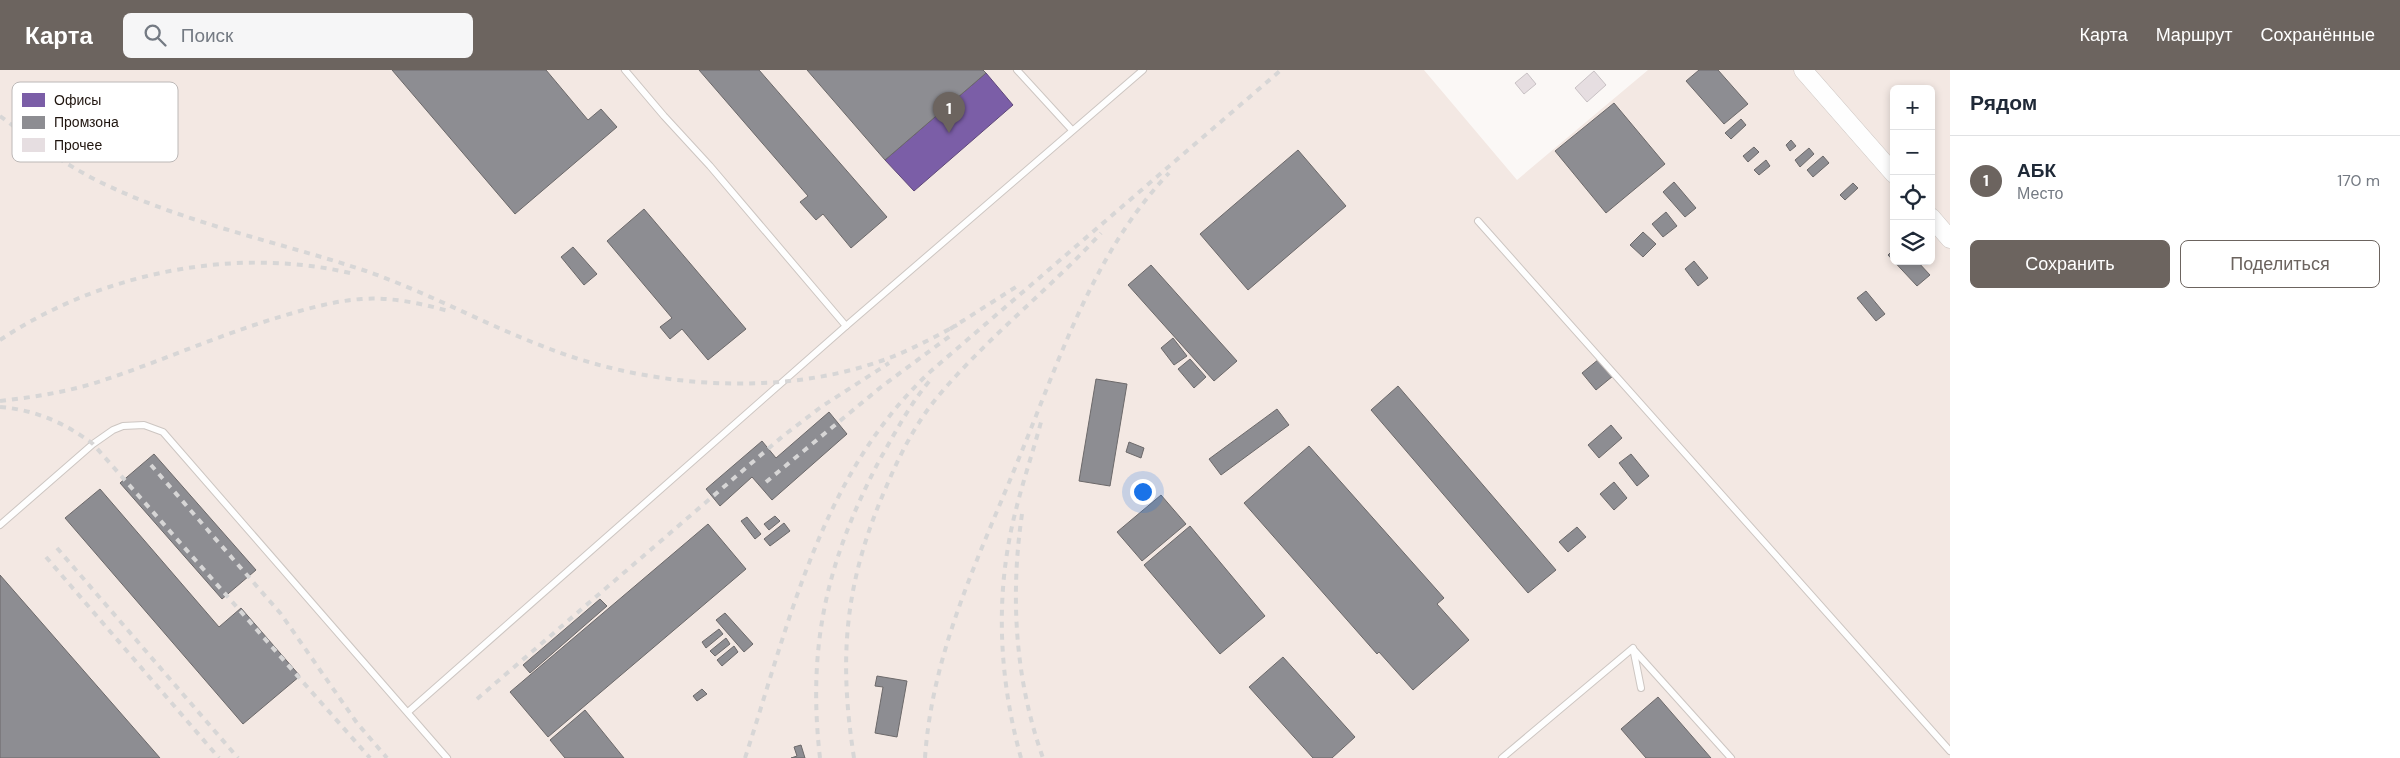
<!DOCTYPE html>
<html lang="ru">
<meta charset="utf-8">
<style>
body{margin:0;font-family:"DM Sans",sans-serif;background:#f6f6f7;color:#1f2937}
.controls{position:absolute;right:15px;top:15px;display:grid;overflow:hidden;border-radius:8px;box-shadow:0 2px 8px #0003}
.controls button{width:45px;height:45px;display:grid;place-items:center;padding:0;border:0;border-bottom:1px solid #e0e1e3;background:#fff;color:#1f2937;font:25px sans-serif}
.you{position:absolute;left:1142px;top:421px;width:18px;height:18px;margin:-12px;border:4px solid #fff;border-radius:50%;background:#1a73e8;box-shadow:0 0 0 8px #1a73e833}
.badge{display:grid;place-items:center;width:32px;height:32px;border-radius:50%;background:#6c645f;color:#fff;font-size:16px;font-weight:700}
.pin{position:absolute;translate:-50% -41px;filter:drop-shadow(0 1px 2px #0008)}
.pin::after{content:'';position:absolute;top:26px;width:18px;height:15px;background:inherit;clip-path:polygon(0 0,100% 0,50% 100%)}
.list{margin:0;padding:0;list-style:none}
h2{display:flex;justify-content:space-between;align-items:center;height:65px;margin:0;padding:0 20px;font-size:21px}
h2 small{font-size:16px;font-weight:400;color:#747a83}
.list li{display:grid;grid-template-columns:32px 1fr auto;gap:15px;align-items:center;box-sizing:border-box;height:90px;padding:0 20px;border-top:1px solid #e0e1e3}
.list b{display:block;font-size:19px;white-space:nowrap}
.list p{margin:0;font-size:16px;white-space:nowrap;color:#747a83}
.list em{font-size:16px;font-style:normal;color:#747a83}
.actions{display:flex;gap:10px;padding:15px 20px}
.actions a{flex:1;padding:11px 0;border:1px solid #6c645f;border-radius:8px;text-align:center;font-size:18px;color:#6c645f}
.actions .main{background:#6c645f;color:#fff}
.icon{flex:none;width:28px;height:28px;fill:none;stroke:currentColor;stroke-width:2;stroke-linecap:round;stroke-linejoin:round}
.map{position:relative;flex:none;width:1950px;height:688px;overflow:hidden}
header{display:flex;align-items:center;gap:30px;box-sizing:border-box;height:70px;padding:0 25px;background:#6c645f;color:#fff}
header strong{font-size:24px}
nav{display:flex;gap:28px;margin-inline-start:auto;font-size:18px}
.search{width:350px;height:45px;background:#f6f6f7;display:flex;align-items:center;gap:12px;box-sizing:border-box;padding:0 18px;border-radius:8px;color:#747a83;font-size:19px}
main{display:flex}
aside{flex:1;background:#fff}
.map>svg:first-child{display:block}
.built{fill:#f3e8e3;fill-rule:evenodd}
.offices{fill:#7b5ea7;stroke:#5f4879}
.industry{fill:#8d8d92;stroke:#6c696a}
.building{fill:#e6dee1;stroke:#c8c1c4}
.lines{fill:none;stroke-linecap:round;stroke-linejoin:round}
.lane-casing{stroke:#cdc6c2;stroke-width:8}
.secondary-casing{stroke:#cdc6c2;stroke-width:19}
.lane{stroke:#fefefe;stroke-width:6}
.secondary{stroke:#fefefe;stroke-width:18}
.rail{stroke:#d7d6d6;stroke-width:4;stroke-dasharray:6 6;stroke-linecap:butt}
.key{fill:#fff;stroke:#bcb8b7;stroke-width:1}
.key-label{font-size:14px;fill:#1f140e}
</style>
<header>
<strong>Карта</strong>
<div class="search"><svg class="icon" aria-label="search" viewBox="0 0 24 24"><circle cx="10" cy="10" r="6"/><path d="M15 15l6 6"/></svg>Поиск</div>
<nav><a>Карта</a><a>Маршрут</a><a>Сохранённые</a></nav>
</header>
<main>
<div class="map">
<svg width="1950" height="688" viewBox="0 0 1950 688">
<rect width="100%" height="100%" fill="#fbf8f6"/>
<path class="built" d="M 0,0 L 1424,0 L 1517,110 L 1648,0 L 1950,0 L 1950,688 L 0,688 ZM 1894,19 L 1931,19 L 1931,191 L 1894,191 Z"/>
<path class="offices" d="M 986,3 L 1013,35 L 914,121 L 885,90 Z"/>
<g class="industry">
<path d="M 392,0 L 546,0 L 588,50 L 601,39 L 617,57 L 515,144 Z"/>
<path d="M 699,0 L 759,0 L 887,147 L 851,178 L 823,144 L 816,150 L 800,132 L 808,126 Z"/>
<path d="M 807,0 L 983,0 L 986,3 L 885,90 Z"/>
<path d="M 1699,0 L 1718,0 L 1748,34 L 1724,54 L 1686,11 Z"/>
<path d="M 1614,33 L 1665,94 L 1606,143 L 1555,81 Z"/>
<path d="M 1741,49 L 1746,55 L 1731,69 L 1725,63 Z"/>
<path d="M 1791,70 L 1796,76 L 1790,81 L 1786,75 Z"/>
<path d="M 1754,77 L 1759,82 L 1748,92 L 1743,86 Z"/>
<path d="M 1809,78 L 1814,84 L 1800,97 L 1795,90 Z"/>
<path d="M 1298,80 L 1346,136 L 1248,220 L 1200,164 Z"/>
<path d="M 1823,86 L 1829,93 L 1813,107 L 1807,100 Z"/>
<path d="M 1766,90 L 1770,96 L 1759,105 L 1754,100 Z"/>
<path d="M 1674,112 L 1696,138 L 1685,147 L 1663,122 Z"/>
<path d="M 1853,113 L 1858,118 L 1845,130 L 1840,125 Z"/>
<path d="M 644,139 L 746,259 L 708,290 L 682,259 L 670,269 L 660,257 L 672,248 L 607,171 Z"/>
<path d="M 1666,142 L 1677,156 L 1663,167 L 1652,154 Z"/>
<path d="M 1643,162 L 1656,174 L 1643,187 L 1630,175 Z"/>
<path d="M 573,177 L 597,204 L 584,215 L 561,187 Z"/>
<path d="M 1894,179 L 1894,191 L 1917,191 L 1930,205 L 1917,216 L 1888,185 Z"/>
<path d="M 1694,191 L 1708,208 L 1698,216 L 1685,199 Z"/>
<path d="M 1151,195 L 1237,291 L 1214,311 L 1128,215 Z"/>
<path d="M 1866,221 L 1885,244 L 1876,251 L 1857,228 Z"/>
<path d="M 1173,268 L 1187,286 L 1174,295 L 1161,278 Z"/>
<path d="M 1190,289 L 1206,307 L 1194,318 L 1178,299 Z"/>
<path d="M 1599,289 L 1613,306 L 1596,320 L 1582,303 Z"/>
<path d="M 1096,309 L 1127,314 L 1110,416 L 1079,411 Z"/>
<path d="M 1398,316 L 1556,500 L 1528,523 L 1371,340 Z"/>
<path d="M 1277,339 L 1289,355 L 1221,405 L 1209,389 Z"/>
<path d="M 829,342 L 847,364 L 772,430 L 752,407 L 720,436 L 706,419 L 762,371 L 776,388 Z"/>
<path d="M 1611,355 L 1622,368 L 1599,388 L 1588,375 Z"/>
<path d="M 1129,372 L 1144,378 L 1141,388 L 1126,382 Z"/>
<path d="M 1309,376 L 1444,528 L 1437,534 L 1469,570 L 1413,620 L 1379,582 L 1377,584 L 1244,433 Z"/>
<path d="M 154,384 L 256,500 L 222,529 L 120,413 Z"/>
<path d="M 1631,384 L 1649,406 L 1637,416 L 1619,393 Z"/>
<path d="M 1614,412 L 1627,428 L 1614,440 L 1600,424 Z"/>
<path d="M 100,419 L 219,557 L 241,538 L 300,606 L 243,654 L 65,448 Z"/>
<path d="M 1161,425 L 1186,454 L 1142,491 L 1117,462 Z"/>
<path d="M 775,446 L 780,451 L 769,460 L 764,454 Z"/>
<path d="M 747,447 L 761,464 L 755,469 L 741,451 Z"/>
<path d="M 784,453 L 790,461 L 770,476 L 764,469 Z"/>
<path d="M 708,454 L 746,499 L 548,667 L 510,622 Z"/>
<path d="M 1190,456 L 1265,546 L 1220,584 L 1144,495 Z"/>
<path d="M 1577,457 L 1586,467 L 1568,482 L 1559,472 Z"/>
<path d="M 0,505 L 160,688 L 0,688 Z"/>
<path d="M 600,529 L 607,536 L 530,603 L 523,595 Z"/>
<path d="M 725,543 L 753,574 L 744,582 L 716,550 Z"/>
<path d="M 719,559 L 723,564 L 706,578 L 702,572 Z"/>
<path d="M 726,568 L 730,574 L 715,586 L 710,581 Z"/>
<path d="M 734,576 L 738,582 L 722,596 L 717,590 Z"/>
<path d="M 1283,587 L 1355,667 L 1332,688 L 1313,688 L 1249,617 Z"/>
<path d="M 877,606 L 907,611 L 897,667 L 875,663 L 883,617 L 875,616 Z"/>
<path d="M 702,619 L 707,624 L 697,631 L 693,626 Z"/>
<path d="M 1658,627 L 1711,688 L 1646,688 L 1621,659 Z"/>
<path d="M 585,640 L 624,688 L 565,688 L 550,670 Z"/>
<path d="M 801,675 L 805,688 L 791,688 L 797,686 L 794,677 Z"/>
</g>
<g class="building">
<path d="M 1594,1 L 1606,15 L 1587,32 L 1575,18 Z"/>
<path d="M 1527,3 L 1536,14 L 1524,24 L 1515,13 Z"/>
</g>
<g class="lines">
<g class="lane-casing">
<g id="lane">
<path d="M 625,0 L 664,46 L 710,96 L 846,256"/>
<path d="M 1017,0 L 1072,60"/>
<path d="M 1478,151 L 1950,681"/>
<path d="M 0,455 L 93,374 L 113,360 L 123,356 L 144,355 L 163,362 L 447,688"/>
<path d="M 1633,579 L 1731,688"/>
<path d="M 408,642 L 846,256 L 1143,0"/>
<path d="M 1502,688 L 1633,578 L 1641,618"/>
</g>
</g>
<g class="secondary-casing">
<g id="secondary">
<path d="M 1803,0 L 1894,104"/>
<path d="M 1931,147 L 1950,169"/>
</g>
</g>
<use href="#lane" class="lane"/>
<use href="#secondary" class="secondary"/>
<g class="rail">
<path d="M 0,46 C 32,70 62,93 98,111 C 183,153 276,171 366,201 C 429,223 488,256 550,279 C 649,317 776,327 878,292 C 905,283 931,269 957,255"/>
<path d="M 950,259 L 1019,215"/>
<path d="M 0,270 C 100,203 236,175 354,204"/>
<path d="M 0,331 C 34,327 68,322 101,311 C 162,291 221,264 283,246 C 309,238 335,231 361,229 C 391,227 420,233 448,241"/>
<path d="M 0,337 C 36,340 65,353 93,374 L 370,688"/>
<path d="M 151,395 L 281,544 L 357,653 L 387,688"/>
<path d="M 766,412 L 881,317 L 954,263"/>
<path d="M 1022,444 C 1010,526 1015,610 1043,688"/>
<path d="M 57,478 L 238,688"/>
<path d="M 46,487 L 219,688"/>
<path d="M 477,629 L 783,366 L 821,337 L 889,293"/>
<path d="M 745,688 C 790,551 821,403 931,301 L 1281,0"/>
<path d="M 820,688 C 807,575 827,491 879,391 C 895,363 911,332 932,308"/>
<path d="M 854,688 C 838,585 845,511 887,415 C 901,382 917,351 940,324 C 989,266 1050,219 1101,163"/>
<path d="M 925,688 C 932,583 978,489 1017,393 C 1059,292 1092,184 1169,103"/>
<path d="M 1021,688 C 1002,620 996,547 1008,477 C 1015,434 1030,393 1041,352"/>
</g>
</g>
<rect x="12" y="12" width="166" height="80" rx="8" class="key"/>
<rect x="22" y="23" width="23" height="14" fill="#7b5ea7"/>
<rect x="22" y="46" width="23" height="13" fill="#8d8d92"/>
<rect x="22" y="68" width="23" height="14" fill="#e6dee1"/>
<g class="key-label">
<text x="54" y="35">Офисы</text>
<text x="54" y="57">Промзона</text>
<text x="54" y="80">Прочее</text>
</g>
</svg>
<div class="controls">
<button>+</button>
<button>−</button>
<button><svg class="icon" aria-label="locate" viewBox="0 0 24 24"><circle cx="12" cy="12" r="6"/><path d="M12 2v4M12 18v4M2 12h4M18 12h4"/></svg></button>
<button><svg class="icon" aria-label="layers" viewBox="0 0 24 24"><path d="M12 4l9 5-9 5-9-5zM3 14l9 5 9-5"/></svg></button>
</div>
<div class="you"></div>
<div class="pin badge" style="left:949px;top:63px">1</div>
</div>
<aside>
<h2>Рядом<small></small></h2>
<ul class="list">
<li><span class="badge">1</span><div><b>АБК</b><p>Место</p></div><em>170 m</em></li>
</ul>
<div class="actions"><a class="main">Сохранить</a><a>Поделиться</a></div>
</aside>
</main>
